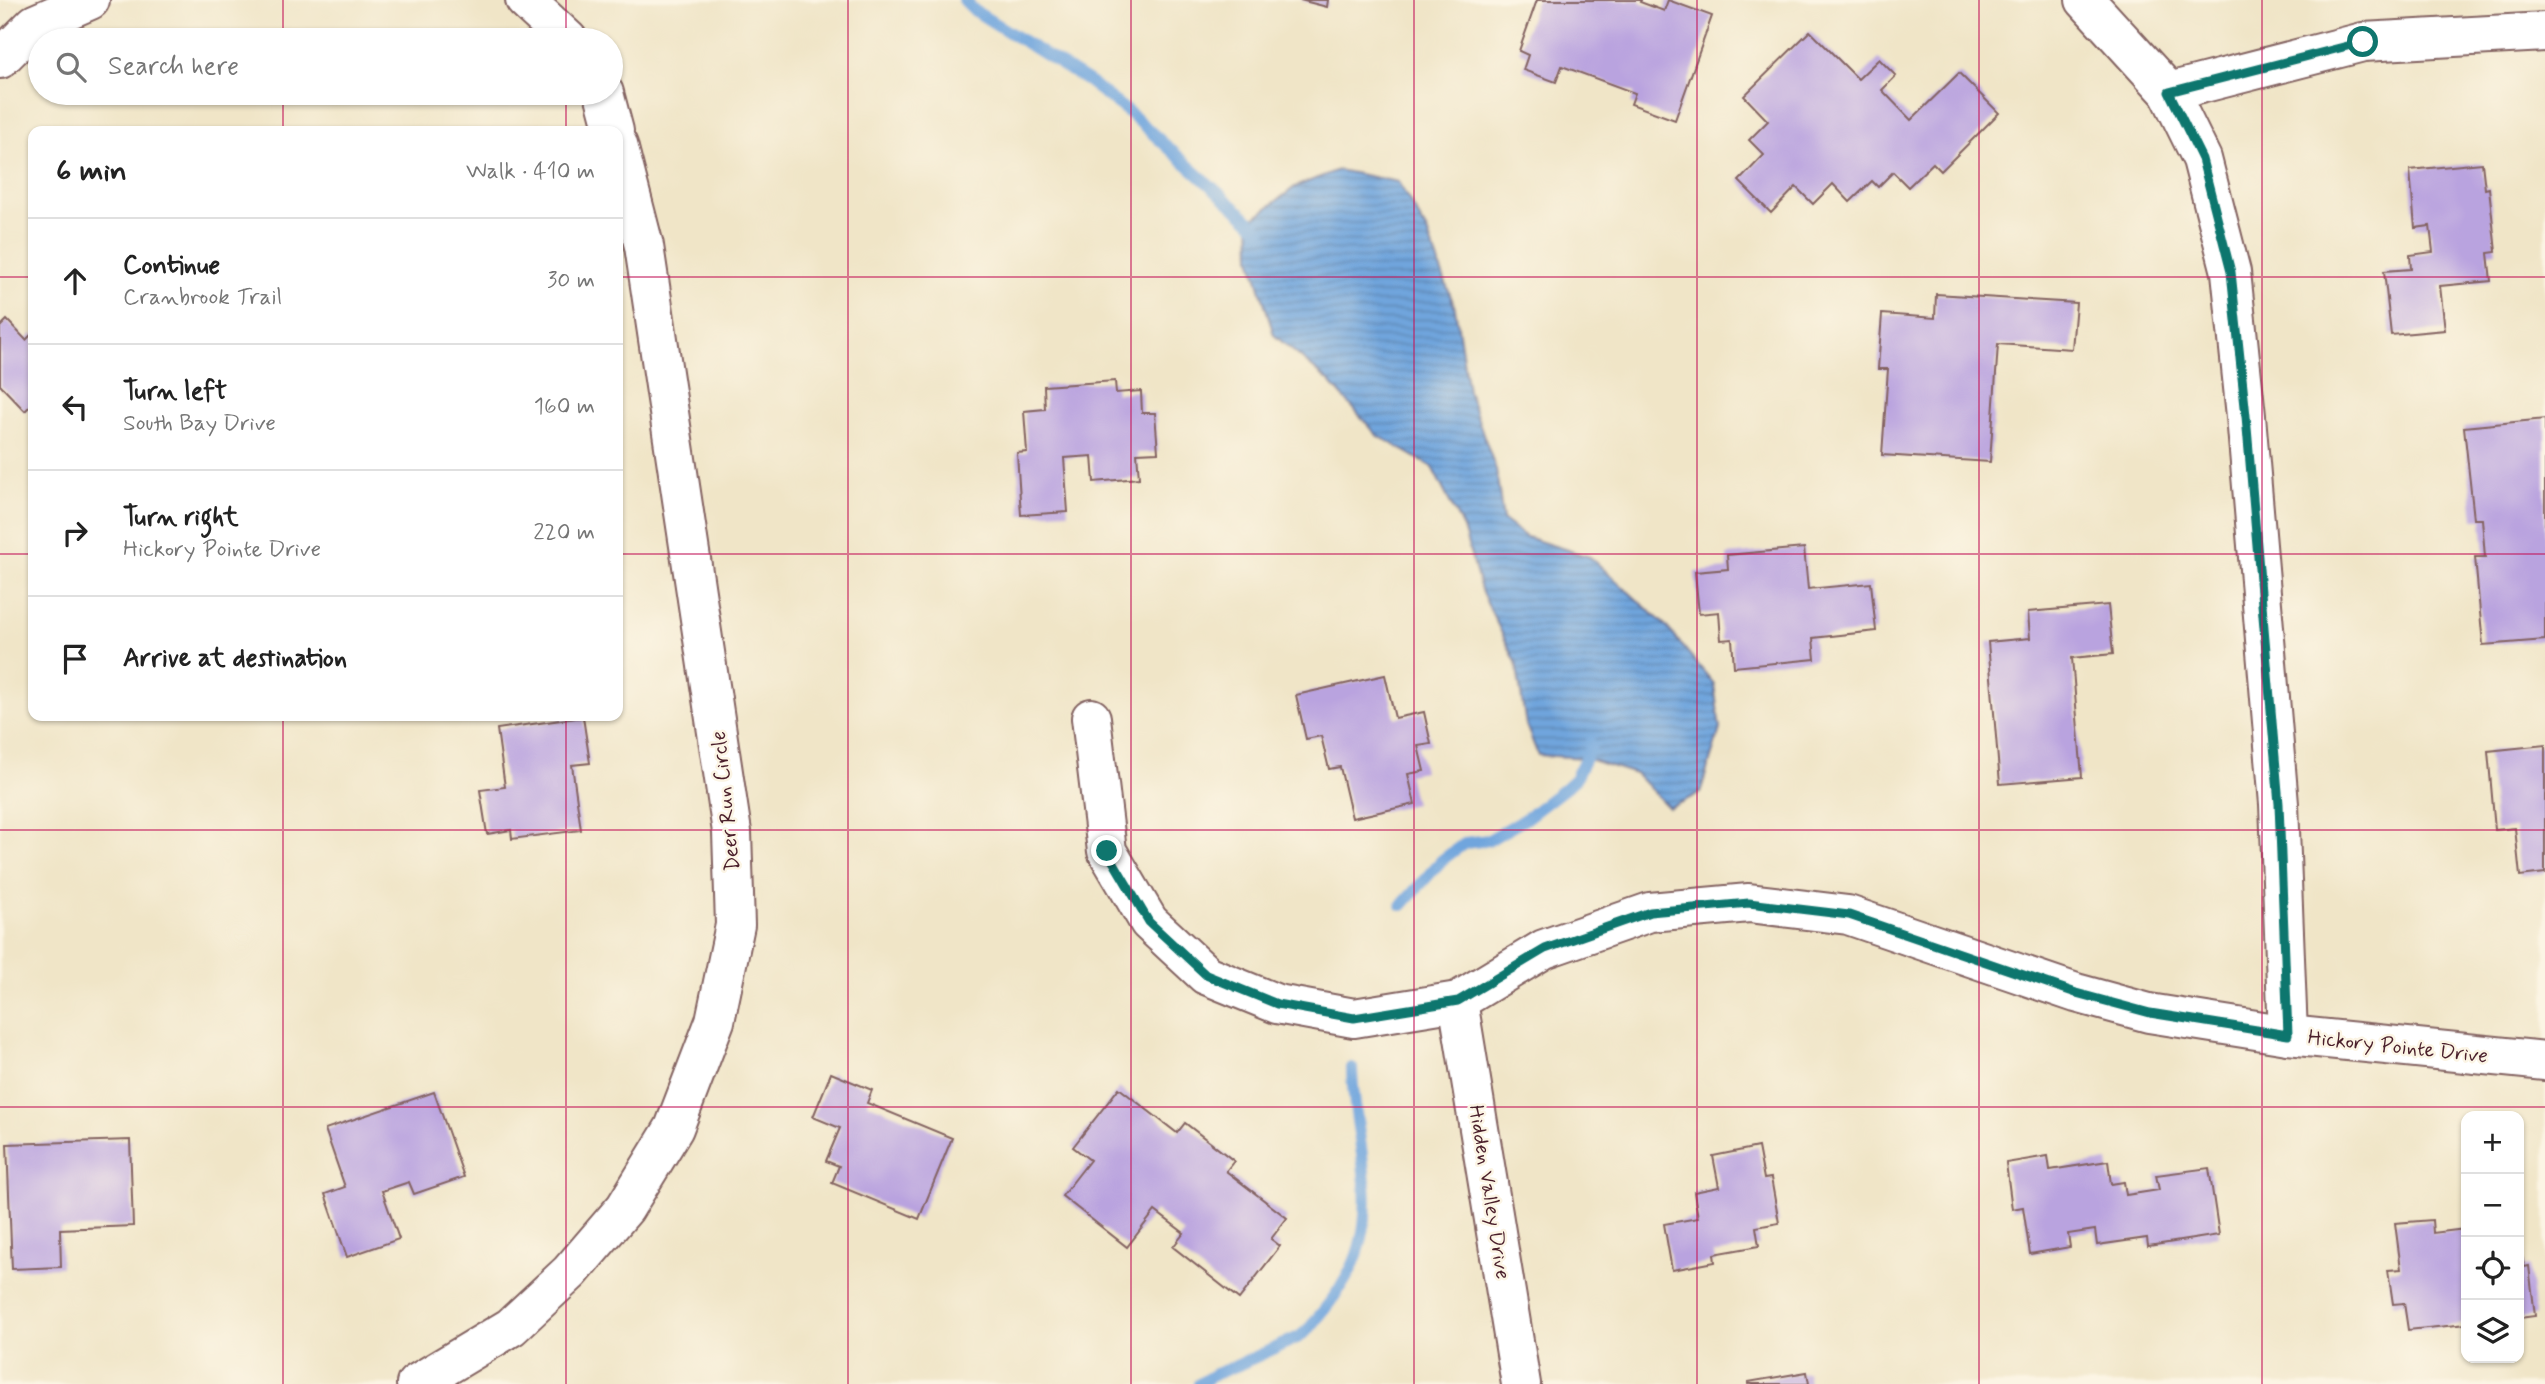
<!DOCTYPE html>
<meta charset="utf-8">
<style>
body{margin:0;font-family:Mynerve,sans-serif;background:#f6f6f6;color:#222}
.controls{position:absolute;right:21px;bottom:21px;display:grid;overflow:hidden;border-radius:14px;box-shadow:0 2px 5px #0004}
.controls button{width:63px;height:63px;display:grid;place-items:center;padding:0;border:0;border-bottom:2px solid #e0e0e0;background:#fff;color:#222;font:35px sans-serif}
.stop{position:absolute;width:21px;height:21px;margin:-16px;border:5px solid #0f766e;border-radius:50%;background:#fff}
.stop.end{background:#0f766e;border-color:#fff;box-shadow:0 2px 7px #0008}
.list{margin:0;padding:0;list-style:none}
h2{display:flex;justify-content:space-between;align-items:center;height:91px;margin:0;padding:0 28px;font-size:30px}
h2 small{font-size:23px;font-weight:400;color:#767676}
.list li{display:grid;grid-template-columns:46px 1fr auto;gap:21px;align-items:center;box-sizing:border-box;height:126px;padding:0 28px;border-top:2px solid #e0e0e0}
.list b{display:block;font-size:26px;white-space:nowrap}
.list p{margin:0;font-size:23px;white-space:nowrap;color:#767676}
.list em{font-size:23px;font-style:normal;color:#767676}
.icon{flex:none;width:38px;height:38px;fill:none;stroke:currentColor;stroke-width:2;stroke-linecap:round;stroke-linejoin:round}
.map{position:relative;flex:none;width:2545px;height:1384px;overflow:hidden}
.search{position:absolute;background:#fff;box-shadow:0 2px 5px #0004;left:28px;top:28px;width:595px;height:77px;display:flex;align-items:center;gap:18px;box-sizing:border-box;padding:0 24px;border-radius:38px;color:#767676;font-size:26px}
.panel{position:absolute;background:#fff;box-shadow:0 2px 5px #0004;left:28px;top:126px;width:595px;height:595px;border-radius:14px}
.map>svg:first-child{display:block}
.water{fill:url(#water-rules);stroke:#5d6284;stroke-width:2}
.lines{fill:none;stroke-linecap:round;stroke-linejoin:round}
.stream{stroke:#70a5dd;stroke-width:12}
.building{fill:#b9a3df}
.minor-casing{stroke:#846462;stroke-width:42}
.minor{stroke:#fff;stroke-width:38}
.route{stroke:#0f766e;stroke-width:9}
.grid{fill:none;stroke:#c2185b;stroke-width:2;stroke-opacity:0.55}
.labels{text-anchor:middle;stroke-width:5;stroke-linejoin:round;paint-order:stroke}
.street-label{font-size:21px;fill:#4a1f2b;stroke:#fcf5e5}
</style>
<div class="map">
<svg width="2545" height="1384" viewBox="0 0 2545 1384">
<defs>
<pattern id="water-rules" width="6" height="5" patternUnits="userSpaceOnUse" patternTransform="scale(1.75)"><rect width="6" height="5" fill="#70a5dd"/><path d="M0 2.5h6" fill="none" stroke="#5e86b3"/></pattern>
</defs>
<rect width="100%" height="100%" fill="#fcf5e5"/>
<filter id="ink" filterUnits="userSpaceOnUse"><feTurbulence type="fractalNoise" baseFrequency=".0143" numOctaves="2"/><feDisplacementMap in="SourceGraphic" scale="14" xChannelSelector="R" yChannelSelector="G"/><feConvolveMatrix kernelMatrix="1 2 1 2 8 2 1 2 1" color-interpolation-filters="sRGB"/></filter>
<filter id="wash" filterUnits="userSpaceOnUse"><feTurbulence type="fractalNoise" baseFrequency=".00686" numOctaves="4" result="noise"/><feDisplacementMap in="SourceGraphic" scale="28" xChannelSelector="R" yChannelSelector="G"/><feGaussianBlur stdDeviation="1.57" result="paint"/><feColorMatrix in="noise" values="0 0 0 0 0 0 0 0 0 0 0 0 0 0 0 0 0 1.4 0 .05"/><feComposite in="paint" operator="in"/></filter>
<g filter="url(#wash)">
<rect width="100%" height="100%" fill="#f0e5c7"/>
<path class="water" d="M 1338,170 L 1398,182 L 1426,229 L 1455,308 L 1468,391 L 1496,470 L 1503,520 L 1526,537 L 1590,557 L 1665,625 L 1714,684 L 1720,729 L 1700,793 L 1669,808 L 1636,774 L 1585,758 L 1538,755 L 1526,725 L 1516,662 L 1482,593 L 1463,528 L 1432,467 L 1377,435 L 1330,382 L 1274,335 L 1251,258 L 1250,221 L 1295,187 Z"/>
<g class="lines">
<g class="stream">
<path d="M 964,0 L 975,11 L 1089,82 L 1132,115 L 1261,231"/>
<path d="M 1402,905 L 1442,860 L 1465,843 L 1489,840 L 1525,819 L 1564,789 L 1575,779 L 1591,746 L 1590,743"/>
<path d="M 1199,1384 L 1215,1374 L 1236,1366 L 1299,1337 L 1308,1330 C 1323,1311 1341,1290 1351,1269 C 1383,1204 1353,1135 1352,1068"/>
</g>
</g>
<g id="blocks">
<g class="building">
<path d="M 1300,0 L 1328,0 L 1327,7 Z"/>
<path d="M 1537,0 L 1641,0 L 1640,2 L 1664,11 L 1668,0 L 1712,16 L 1675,120 L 1631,104 L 1635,93 L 1562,66 L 1556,82 L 1523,70 L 1528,55 L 1519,51 Z"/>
<path d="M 1810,31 L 1858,79 L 1879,59 L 1896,76 L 1882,90 L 1911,120 L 1959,73 L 1999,113 L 1941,171 L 1933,163 L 1908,187 L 1893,172 L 1878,187 L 1872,181 L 1850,202 L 1833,184 L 1813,204 L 1796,187 L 1771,213 L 1739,181 L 1764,155 L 1749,140 L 1768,121 L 1744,96 Z"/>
<path d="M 2482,163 L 2485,189 L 2489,188 L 2496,252 L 2488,253 L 2491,281 L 2440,286 L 2445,330 L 2391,335 L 2384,271 L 2411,269 L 2410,255 L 2433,252 L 2430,226 L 2415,228 L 2410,170 Z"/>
<path d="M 1936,294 L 2076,303 L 2072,349 L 1998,344 L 1990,462 L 1882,455 L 1888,369 L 1878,369 L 1882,314 L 1935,318 Z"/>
<path d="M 7,320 L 26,340 L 33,333 L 33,403 L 25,411 L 0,385 L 0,327 Z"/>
<path d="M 1115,381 L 1116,393 L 1141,391 L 1142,413 L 1155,413 L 1158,452 L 1137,453 L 1139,478 L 1094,482 L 1092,456 L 1064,458 L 1068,512 L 1021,515 L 1017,453 L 1027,452 L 1024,411 L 1045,409 L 1044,386 Z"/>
<path d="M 2545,419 L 2545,640 L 2483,645 L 2475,557 L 2485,557 L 2482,519 L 2474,519 L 2464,427 Z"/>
<path d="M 1804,548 L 1808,589 L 1871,583 L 1876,631 L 1813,638 L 1815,659 L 1734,667 L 1732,639 L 1721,640 L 1719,612 L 1699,614 L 1695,572 L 1728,569 L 1727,555 Z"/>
<path d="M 2108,605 L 2113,654 L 2072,658 L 2082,777 L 2000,784 L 1988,642 L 2030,638 L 2028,612 Z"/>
<path d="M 1385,675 L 1395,718 L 1424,712 L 1431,744 L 1418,746 L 1424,771 L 1408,774 L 1415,804 L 1352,818 L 1340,767 L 1329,769 L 1321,736 L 1306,739 L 1296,695 Z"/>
<path d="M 583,717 L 590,763 L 572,765 L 581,830 L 512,839 L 511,830 L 487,834 L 480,790 L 505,787 L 497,729 Z"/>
<path d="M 2545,745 L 2545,873 L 2520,876 L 2515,828 L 2495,830 L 2488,751 Z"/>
<path d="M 831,1073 L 872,1090 L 867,1103 L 952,1138 L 919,1219 L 832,1183 L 839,1166 L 826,1161 L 840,1128 L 813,1117 Z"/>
<path d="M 1119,1088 L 1177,1133 L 1185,1123 L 1234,1161 L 1226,1171 L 1287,1218 L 1271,1239 L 1280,1246 L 1239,1299 L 1173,1247 L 1184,1233 L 1155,1211 L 1127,1247 L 1062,1196 L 1090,1160 L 1073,1147 Z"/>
<path d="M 434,1092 L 464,1177 L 414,1194 L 409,1182 L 382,1191 L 399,1239 L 347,1257 L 325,1194 L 345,1187 L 325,1129 Z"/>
<path d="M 130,1140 L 133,1226 L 60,1229 L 61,1267 L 12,1269 L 7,1144 Z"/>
<path d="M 1758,1147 L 1764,1179 L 1771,1178 L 1779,1223 L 1756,1227 L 1759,1246 L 1714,1254 L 1715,1262 L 1672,1270 L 1664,1224 L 1698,1218 L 1694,1192 L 1719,1187 L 1713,1156 Z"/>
<path d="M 2048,1156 L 2050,1170 L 2108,1161 L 2111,1184 L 2124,1182 L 2126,1195 L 2159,1190 L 2156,1175 L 2209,1168 L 2219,1235 L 2148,1246 L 2147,1238 L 2097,1245 L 2095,1230 L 2068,1234 L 2070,1247 L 2030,1254 L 2023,1207 L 2012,1209 L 2006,1163 Z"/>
<path d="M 2432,1220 L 2433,1233 L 2466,1229 L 2466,1324 L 2408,1330 L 2404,1303 L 2393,1304 L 2388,1270 L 2401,1269 L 2395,1223 Z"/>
<path d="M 2519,1240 L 2524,1267 L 2529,1266 L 2535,1316 L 2519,1318 Z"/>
<path d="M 1807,1372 L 1809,1384 L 1748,1384 L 1748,1382 Z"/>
</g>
</g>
</g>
<g filter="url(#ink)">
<use href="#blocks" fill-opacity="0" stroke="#846462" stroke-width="2"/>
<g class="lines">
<g class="minor-casing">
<g id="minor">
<path d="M 525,0 L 568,40"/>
<path d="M 2085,0 L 2169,92 L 2202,159 L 2231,272 L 2246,416 L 2279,804 L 2288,1035"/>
<path d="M 0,59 L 35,24 L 90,0"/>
<path d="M 2169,92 L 2363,42 L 2545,32"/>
<path d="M 604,93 L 614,131"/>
<path d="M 1091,718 L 1107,851 L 1149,922 L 1206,975 L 1277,1004 L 1354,1018 L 1458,1001 L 1544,949 L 1650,912 L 1749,903 L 1848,915 L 2076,993 L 2149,1013 L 2288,1035 L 2545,1061"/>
<path d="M 1458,1001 L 1521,1384"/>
<path d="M 416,1384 L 511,1327 L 570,1272 L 625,1208 L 674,1128 L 715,1021 L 735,925 L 732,832 L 644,246 L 618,145"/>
</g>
</g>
<use href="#minor" class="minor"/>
</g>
</g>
<g class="lines" filter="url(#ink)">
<path class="route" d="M 1107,851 L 1149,922 L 1206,975 L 1277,1004 L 1354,1018 L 1458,1001 L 1545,949 L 1650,912 L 1749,903 L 1849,915 L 2076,993 L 2150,1013 L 2288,1035 L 2279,804 L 2246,416 L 2231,272 L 2202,159 L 2169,92 L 2363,42"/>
</g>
<path class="grid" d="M 283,0 L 283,40M 566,0 L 566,40M 848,0 L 848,1384M 1131,0 L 1131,1384M 1414,0 L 1414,1384M 1697,0 L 1697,1384M 1979,0 L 1979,1384M 2262,0 L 2262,1384M 283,93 L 283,131M 566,93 L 566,131M 0,277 L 33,277M 618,277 L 2545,277M 0,554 L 33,554M 618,554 L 2545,554M 283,716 L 283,1384M 566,716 L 566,1384M 0,830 L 2545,830M 0,1107 L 2545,1107"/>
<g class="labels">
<g class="street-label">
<text transform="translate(725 801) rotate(-96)" y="7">Deer Run Circle</text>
<text transform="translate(2398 1046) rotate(6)" y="7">Hickory Pointe Drive</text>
<text transform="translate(1490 1192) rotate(81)" y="7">Hidden Valley Drive</text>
</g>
</g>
</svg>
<div class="controls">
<button>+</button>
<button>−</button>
<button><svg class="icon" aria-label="locate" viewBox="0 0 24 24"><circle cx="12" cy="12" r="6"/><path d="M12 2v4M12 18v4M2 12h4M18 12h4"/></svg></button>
<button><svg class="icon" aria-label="layers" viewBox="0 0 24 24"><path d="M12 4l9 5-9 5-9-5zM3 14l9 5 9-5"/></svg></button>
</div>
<div class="stop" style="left:2363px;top:42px"></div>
<div class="stop end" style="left:1107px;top:851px"></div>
<div class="search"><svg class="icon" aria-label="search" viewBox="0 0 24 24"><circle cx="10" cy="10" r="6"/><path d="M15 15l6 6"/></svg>Search here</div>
<section class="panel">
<h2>6 min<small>Walk · 410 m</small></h2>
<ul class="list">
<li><svg class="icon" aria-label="ahead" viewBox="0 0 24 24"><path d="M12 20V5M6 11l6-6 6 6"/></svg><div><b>Continue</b><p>Cranbrook Trail</p></div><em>30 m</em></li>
<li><svg class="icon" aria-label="left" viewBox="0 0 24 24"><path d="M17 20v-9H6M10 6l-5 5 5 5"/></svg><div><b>Turn left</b><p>South Bay Drive</p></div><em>160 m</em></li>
<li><svg class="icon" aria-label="right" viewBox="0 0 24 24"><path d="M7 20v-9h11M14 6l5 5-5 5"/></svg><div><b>Turn right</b><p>Hickory Pointe Drive</p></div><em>220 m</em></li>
<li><svg class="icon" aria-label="arrive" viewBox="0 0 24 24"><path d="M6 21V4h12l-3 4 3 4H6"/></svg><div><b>Arrive at destination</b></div></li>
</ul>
</section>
</div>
